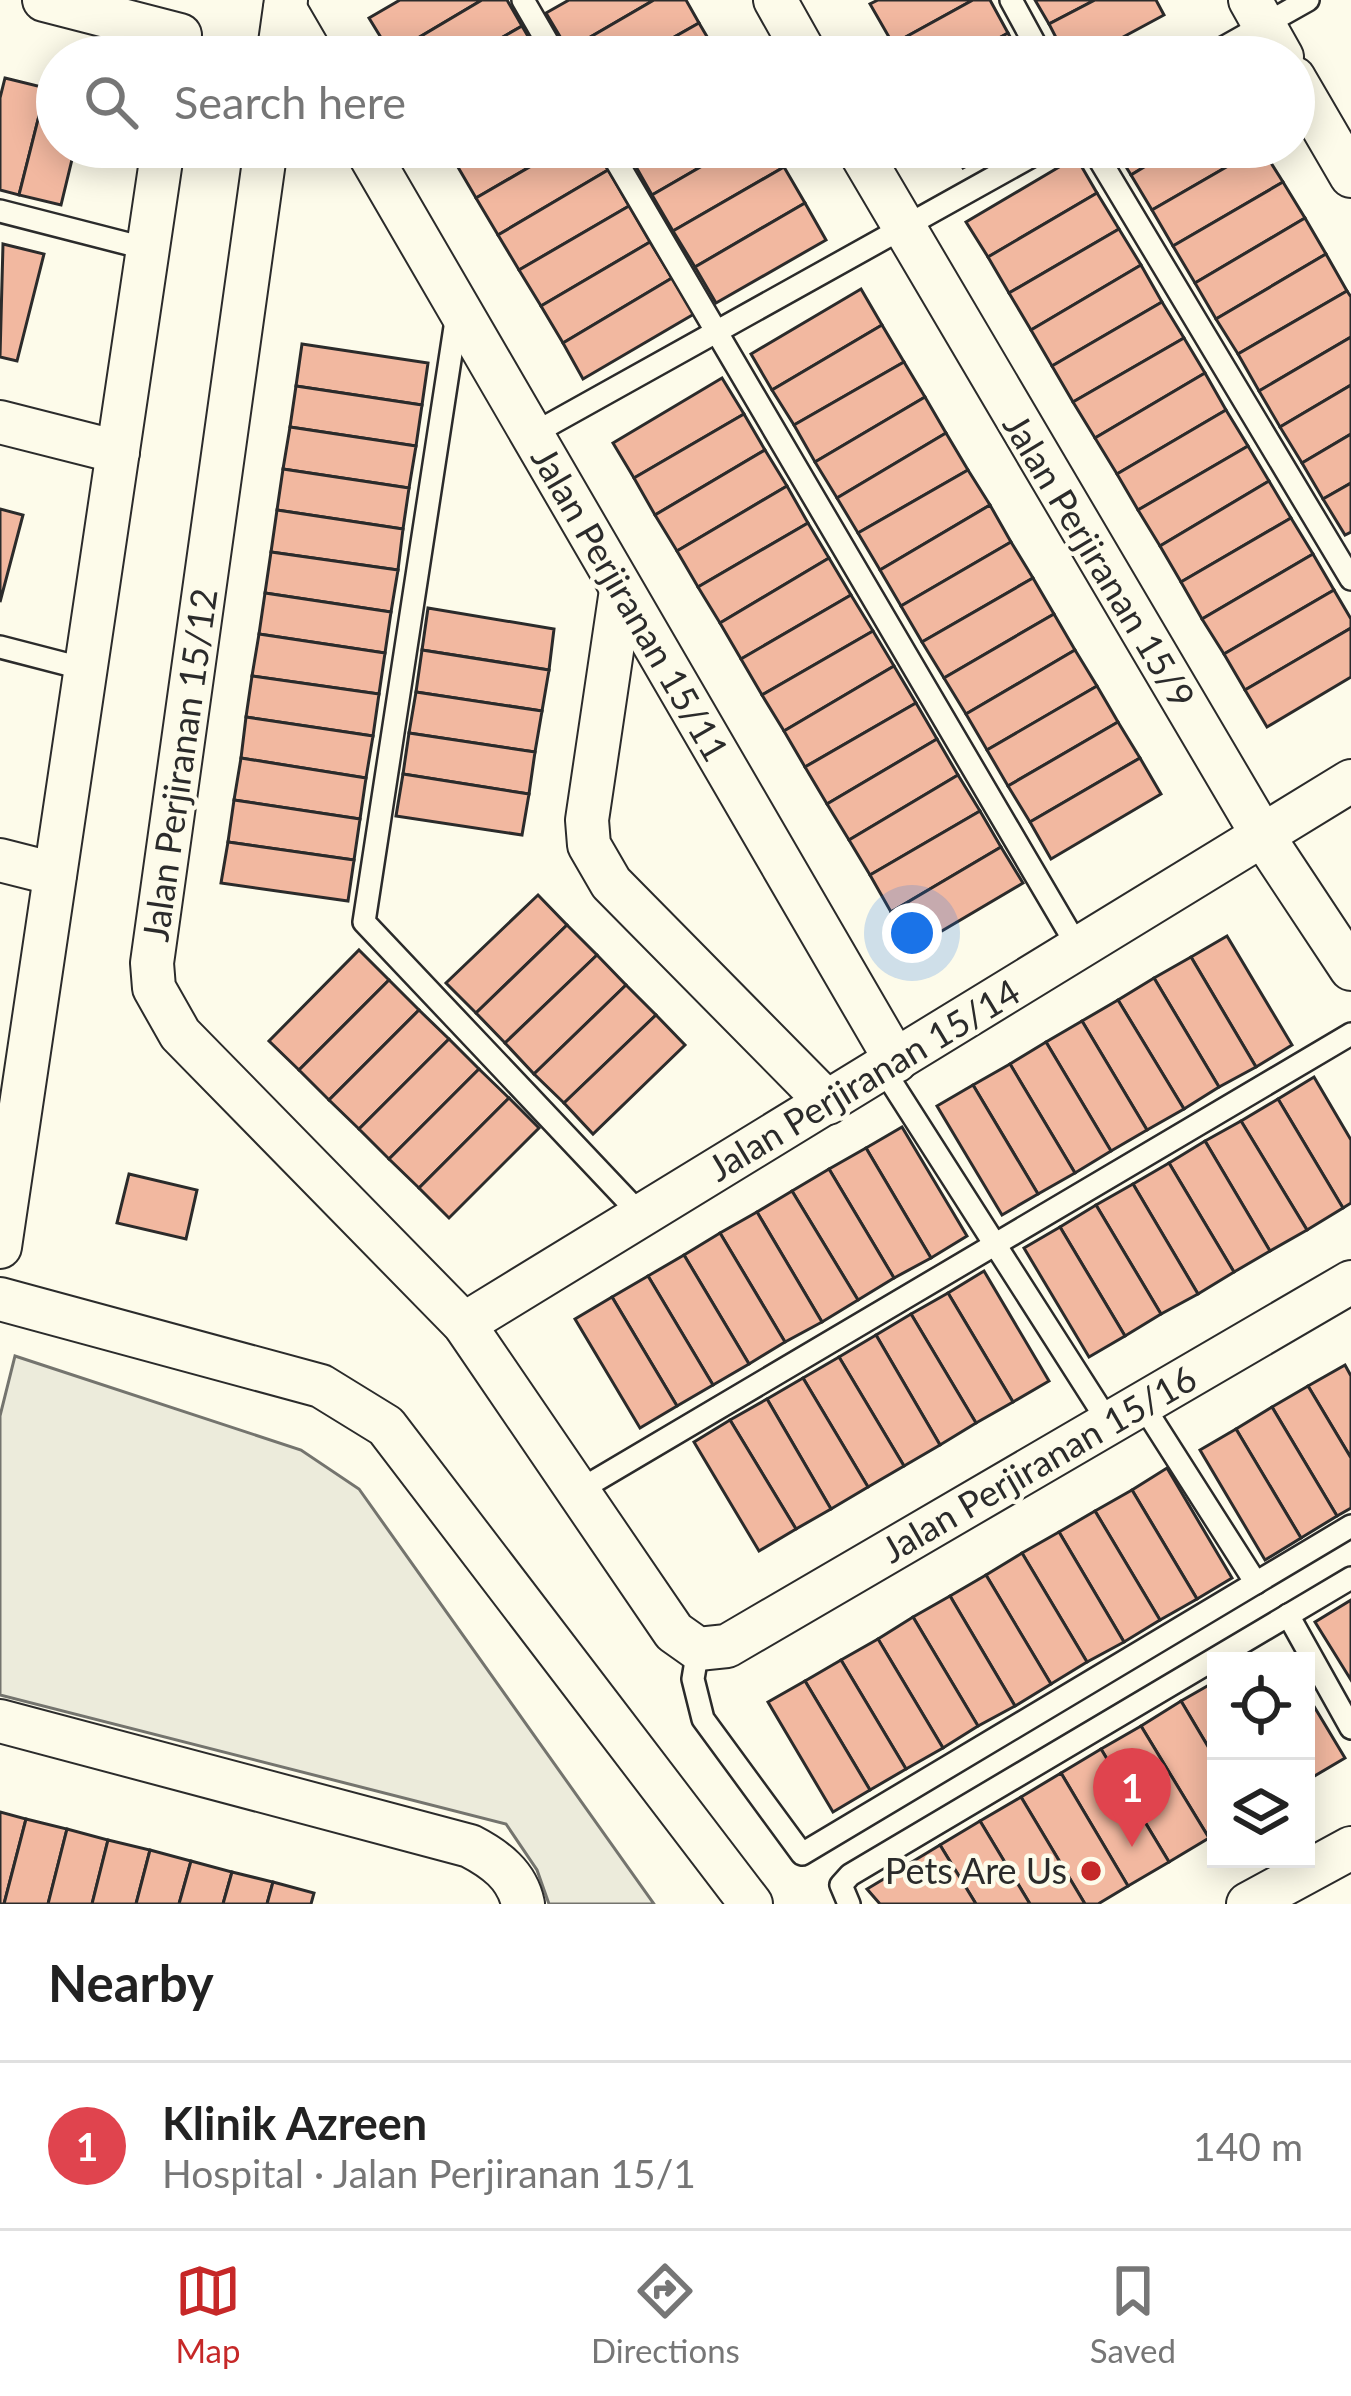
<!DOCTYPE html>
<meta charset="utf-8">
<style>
body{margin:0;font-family:Lato,sans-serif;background:#f6f6f6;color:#222}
.controls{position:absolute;right:36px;bottom:36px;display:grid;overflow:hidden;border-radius:0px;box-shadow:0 6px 30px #0003}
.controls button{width:108px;height:108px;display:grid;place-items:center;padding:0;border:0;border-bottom:3px solid #e0e0e0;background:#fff;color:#222;font:60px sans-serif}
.you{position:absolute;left:912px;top:933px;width:42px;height:42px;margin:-30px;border:9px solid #fff;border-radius:50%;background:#1a73e8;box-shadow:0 0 0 18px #1a73e833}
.badge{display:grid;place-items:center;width:78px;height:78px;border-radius:50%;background:#c62828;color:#fff;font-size:39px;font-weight:700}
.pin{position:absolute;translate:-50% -99px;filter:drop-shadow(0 3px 6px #0008)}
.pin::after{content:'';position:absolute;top:63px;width:42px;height:36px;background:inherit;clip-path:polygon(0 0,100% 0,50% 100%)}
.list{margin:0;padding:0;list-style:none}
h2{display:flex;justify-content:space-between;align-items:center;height:156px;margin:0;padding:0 48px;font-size:51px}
h2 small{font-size:39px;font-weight:400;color:#767676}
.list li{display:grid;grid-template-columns:78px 1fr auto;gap:36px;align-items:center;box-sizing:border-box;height:168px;padding:0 48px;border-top:3px solid #e0e0e0}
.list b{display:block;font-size:45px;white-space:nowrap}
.list p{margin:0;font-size:39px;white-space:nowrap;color:#767676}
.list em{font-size:39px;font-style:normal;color:#767676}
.icon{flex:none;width:66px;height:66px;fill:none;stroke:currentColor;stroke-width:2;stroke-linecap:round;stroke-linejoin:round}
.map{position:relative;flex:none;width:1351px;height:1904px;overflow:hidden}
.search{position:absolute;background:#fff;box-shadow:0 6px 30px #0003;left:36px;right:36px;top:36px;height:132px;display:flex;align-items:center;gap:30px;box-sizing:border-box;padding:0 42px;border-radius:66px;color:#767676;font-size:45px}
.sheet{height:324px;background:#fff}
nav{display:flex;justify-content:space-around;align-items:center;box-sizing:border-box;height:168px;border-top:3px solid #e0e0e0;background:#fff;font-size:33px;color:#767676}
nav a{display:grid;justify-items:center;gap:6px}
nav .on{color:#c62828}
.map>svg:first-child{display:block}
.green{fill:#ecebdb;stroke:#74746e;stroke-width:3}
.building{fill:#f2b8a0;stroke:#2b2b2b;stroke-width:3}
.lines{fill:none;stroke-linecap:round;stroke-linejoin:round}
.service-casing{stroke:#2b2b2b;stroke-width:26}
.minor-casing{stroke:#2b2b2b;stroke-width:46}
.service{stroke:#fdfbea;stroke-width:21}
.minor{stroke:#fdfbea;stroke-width:42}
.poi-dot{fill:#c62828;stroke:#fdfbea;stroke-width:4.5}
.labels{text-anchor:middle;stroke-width:9;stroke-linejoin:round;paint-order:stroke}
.street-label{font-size:36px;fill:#2b2b2b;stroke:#fdfbea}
.poi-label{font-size:36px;fill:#2b2b2b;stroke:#fdfbea;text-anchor:end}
</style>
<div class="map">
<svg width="1351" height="1904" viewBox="0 0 1351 1904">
<rect width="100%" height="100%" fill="#fdfbea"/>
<path class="green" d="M 15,1356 L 301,1450 L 359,1489 L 654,1904 L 549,1904 L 537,1870 L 506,1824 L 0,1695 L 0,1416 Z"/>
<g class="building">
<path d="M 400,0 L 482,0 L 391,54 L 369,18 Z"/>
<path d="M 482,0 L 507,0 L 522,26 L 468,57 L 393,57 L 391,54 Z"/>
<path d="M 569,0 L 654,0 L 568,50 L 546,13 Z"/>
<path d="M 654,0 L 686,0 L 699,23 L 639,57 L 572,57 L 568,50 Z"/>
<path d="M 878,0 L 973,0 L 893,44 L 870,4 Z"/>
<path d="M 973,0 L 990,0 L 1008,33 L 965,57 L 900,57 L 893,44 Z"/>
<path d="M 1035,0 L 1095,0 L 1049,24 Z"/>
<path d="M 1095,0 L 1156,0 L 1164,15 L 1086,57 L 1066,57 L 1049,24 Z"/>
<path d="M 699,23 L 719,57 L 639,57 Z"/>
<path d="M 522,26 L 540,57 L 468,57 Z"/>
<path d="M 1008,33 L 1021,57 L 965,57 Z"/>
<path d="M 5,78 L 46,88 L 19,195 L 0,190 L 0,98 Z"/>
<path d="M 46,88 L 57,91 L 57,147 L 75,147 L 61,205 L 19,195 Z"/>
<path d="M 481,147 L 564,147 L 476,198 L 455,162 Z"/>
<path d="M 564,147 L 594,147 L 608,170 L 498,235 L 476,198 Z"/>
<path d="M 651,147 L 735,147 L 652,195 L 631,158 Z"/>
<path d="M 735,147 L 772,147 L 784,167 L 673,231 L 652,195 Z"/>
<path d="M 951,147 L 1001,147 L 963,168 Z"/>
<path d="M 1114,147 L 1177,147 L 1131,175 Z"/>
<path d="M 1177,147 L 1261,147 L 1152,210 L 1131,175 Z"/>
<path d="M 1261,147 L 1283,182 L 1173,246 L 1152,210 Z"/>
<path d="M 1076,157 L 1097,193 L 988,257 L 966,222 Z"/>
<path d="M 784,167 L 805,203 L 695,267 L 673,231 Z"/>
<path d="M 608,170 L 629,206 L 519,270 L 498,235 Z"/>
<path d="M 1283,182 L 1305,218 L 1195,283 L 1173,246 Z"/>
<path d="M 1097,193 L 1119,229 L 1009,293 L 988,257 Z"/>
<path d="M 805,203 L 826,240 L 716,303 L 695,267 Z"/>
<path d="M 629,206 L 650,242 L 541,306 L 519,270 Z"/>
<path d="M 1305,218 L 1326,254 L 1216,319 L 1195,283 Z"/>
<path d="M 1119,229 L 1141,265 L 1031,330 L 1009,293 Z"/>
<path d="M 650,242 L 672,278 L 563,343 L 541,306 Z"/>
<path d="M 3,244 L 44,254 L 17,361 L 0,357 Z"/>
<path d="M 1326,254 L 1347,291 L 1238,354 L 1216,319 Z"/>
<path d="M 1141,265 L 1162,302 L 1052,366 L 1031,330 Z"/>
<path d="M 672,278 L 694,314 L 583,379 L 563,343 Z"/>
<path d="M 861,289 L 882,325 L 772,390 L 751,354 Z"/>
<path d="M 1347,291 L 1351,297 L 1351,337 L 1259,391 L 1238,354 Z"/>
<path d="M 1162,302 L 1184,338 L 1073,402 L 1052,366 Z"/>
<path d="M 882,325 L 904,362 L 794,425 L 772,390 Z"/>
<path d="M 1351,337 L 1351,385 L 1280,427 L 1259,391 Z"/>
<path d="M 1184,338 L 1205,373 L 1095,438 L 1073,402 Z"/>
<path d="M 302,344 L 428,363 L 422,405 L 296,386 Z"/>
<path d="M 904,362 L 925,397 L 815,462 L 794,425 Z"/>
<path d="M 1205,373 L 1226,410 L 1117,474 L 1095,438 Z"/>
<path d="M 722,378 L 744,414 L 634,478 L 613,443 Z"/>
<path d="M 1351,385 L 1351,434 L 1302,463 L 1280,427 Z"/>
<path d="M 296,386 L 422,405 L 416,446 L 290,427 Z"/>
<path d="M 925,397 L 946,433 L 837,498 L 815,462 Z"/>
<path d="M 1226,410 L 1248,446 L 1138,510 L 1117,474 Z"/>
<path d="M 744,414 L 765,450 L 655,515 L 634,478 Z"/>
<path d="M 290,427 L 416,446 L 409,488 L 283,469 Z"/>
<path d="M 946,433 L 968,470 L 858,533 L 837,498 Z"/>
<path d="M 1351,434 L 1351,483 L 1323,499 L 1302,463 Z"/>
<path d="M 1248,446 L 1269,481 L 1160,546 L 1138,510 Z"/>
<path d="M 765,450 L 787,486 L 677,551 L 655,515 Z"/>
<path d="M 283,469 L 409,488 L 403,529 L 277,510 Z"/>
<path d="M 968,470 L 990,505 L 880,570 L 858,533 Z"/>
<path d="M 1269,481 L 1291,518 L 1181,582 L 1160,546 Z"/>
<path d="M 1351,483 L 1351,532 L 1345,535 L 1323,499 Z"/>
<path d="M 787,486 L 808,523 L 698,587 L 677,551 Z"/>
<path d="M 990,505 L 1011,542 L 901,606 L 880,570 Z"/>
<path d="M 0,509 L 23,515 L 0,602 Z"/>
<path d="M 277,510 L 403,529 L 398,570 L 271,552 Z"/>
<path d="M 1291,518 L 1313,554 L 1202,619 L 1181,582 Z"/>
<path d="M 808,523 L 829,558 L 720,623 L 698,587 Z"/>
<path d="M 1011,542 L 1033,578 L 922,642 L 901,606 Z"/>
<path d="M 271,552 L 398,570 L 391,612 L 265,593 Z"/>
<path d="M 1313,554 L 1334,590 L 1224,654 L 1202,619 Z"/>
<path d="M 829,558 L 851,595 L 741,659 L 720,623 Z"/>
<path d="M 1033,578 L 1054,614 L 944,678 L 922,642 Z"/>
<path d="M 1334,590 L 1351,619 L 1351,628 L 1245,690 L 1224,654 Z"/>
<path d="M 265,593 L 391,612 L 385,653 L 259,634 Z"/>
<path d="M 851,595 L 873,631 L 762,695 L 741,659 Z"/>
<path d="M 428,608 L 554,629 L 549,670 L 422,650 Z"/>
<path d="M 1054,614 L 1075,650 L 966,714 L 944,678 Z"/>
<path d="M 1351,628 L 1351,677 L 1267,727 L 1245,690 Z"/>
<path d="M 873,631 L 894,666 L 784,731 L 762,695 Z"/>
<path d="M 259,634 L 385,653 L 379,694 L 252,676 Z"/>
<path d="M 422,650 L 549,670 L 542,711 L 416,692 Z"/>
<path d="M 1075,650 L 1097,686 L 987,750 L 966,714 Z"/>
<path d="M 894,666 L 916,703 L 805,767 L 784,731 Z"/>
<path d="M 252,676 L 379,694 L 373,736 L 246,717 Z"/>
<path d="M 1097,686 L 1118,722 L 1008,786 L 987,750 Z"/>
<path d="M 416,692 L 542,711 L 535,752 L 409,733 Z"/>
<path d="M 916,703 L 937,739 L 827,804 L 805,767 Z"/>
<path d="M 246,717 L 373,736 L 366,778 L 241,758 Z"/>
<path d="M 1118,722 L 1140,758 L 1030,822 L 1008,786 Z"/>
<path d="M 409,733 L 535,752 L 529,794 L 403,774 Z"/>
<path d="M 937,739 L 958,775 L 849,840 L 827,804 Z"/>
<path d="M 241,758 L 366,778 L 360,819 L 234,800 Z"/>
<path d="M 1140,758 L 1161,794 L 1051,859 L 1030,822 Z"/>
<path d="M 403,774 L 529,794 L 522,835 L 396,816 Z"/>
<path d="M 958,775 L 980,811 L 870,875 L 849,840 Z"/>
<path d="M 234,800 L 360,819 L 354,860 L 228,842 Z"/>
<path d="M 980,811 L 1001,847 L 891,912 L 870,875 Z"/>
<path d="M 228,842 L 354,860 L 348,901 L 221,883 Z"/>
<path d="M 1001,847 L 1023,883 L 913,948 L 891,912 Z"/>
<path d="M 538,895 L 567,925 L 476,1013 L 446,983 Z"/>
<path d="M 567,925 L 597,955 L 505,1043 L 476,1013 Z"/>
<path d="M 1227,936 L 1292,1045 L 1256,1067 L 1191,957 Z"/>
<path d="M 359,950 L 389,980 L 299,1070 L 269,1041 Z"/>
<path d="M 597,955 L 626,985 L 534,1074 L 505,1043 Z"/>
<path d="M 1191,957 L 1256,1067 L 1219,1087 L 1154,978 Z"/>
<path d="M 1154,978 L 1219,1087 L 1184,1109 L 1118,1000 Z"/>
<path d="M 389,980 L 419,1010 L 329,1100 L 299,1070 Z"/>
<path d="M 626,985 L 656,1015 L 564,1103 L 534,1074 Z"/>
<path d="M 1118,1000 L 1184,1109 L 1147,1130 L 1082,1021 Z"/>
<path d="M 419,1010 L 449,1039 L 359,1129 L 329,1100 Z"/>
<path d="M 656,1015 L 685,1045 L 593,1134 L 564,1103 Z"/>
<path d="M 1082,1021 L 1147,1130 L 1111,1151 L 1046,1042 Z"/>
<path d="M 449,1039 L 479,1069 L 389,1159 L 359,1129 Z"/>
<path d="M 1046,1042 L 1111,1151 L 1075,1173 L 1010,1064 Z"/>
<path d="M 1010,1064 L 1075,1173 L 1038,1194 L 973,1085 Z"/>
<path d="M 479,1069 L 509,1098 L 419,1188 L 389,1159 Z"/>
<path d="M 1314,1077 L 1351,1140 L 1351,1203 L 1343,1208 L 1278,1099 Z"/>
<path d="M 973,1085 L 1038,1194 L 1002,1215 L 937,1106 Z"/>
<path d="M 509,1098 L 539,1128 L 449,1218 L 419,1188 Z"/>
<path d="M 1278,1099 L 1343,1208 L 1307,1230 L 1241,1121 Z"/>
<path d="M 1241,1121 L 1307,1230 L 1270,1251 L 1205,1141 Z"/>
<path d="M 902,1127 L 967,1236 L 931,1258 L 866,1148 Z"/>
<path d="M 1205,1141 L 1270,1251 L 1234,1272 L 1169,1163 Z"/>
<path d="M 866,1148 L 931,1258 L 894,1278 L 829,1169 Z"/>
<path d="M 1169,1163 L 1234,1272 L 1198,1294 L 1133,1184 Z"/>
<path d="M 829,1169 L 894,1278 L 858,1300 L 792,1191 Z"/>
<path d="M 129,1174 L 197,1190 L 186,1239 L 117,1223 Z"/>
<path d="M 1133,1184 L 1198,1294 L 1161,1314 L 1096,1205 Z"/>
<path d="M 792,1191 L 858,1300 L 822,1322 L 757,1212 Z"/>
<path d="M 1096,1205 L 1161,1314 L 1125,1336 L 1060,1227 Z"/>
<path d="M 757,1212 L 822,1322 L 785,1342 L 720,1233 Z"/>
<path d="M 1060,1227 L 1125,1336 L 1089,1357 L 1024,1248 Z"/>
<path d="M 720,1233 L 785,1342 L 749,1364 L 684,1255 Z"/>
<path d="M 684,1255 L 749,1364 L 713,1385 L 648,1276 Z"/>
<path d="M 984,1271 L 1049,1381 L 1013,1402 L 948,1293 Z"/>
<path d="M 648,1276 L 713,1385 L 677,1406 L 612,1297 Z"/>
<path d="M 948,1293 L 1013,1402 L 976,1423 L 911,1314 Z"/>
<path d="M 612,1297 L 677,1406 L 640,1428 L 575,1319 Z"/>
<path d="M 911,1314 L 976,1423 L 940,1445 L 876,1335 Z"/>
<path d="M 876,1335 L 940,1445 L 904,1466 L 839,1357 Z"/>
<path d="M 839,1357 L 904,1466 L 868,1487 L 803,1378 Z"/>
<path d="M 1345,1365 L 1351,1376 L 1351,1458 L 1308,1386 Z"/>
<path d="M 803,1378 L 868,1487 L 831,1509 L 767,1399 Z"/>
<path d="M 1308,1386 L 1351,1458 L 1351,1508 L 1337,1516 L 1272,1407 Z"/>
<path d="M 767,1399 L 831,1509 L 796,1529 L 730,1420 Z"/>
<path d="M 1272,1407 L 1337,1516 L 1301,1538 L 1236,1429 Z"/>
<path d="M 730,1420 L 796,1529 L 759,1551 L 694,1442 Z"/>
<path d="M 1236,1429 L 1301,1538 L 1265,1560 L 1200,1450 Z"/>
<path d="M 1167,1468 L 1232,1578 L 1197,1599 L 1132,1490 Z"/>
<path d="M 1132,1490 L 1197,1599 L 1160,1620 L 1095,1511 Z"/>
<path d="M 1095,1511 L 1160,1620 L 1124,1642 L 1059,1532 Z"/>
<path d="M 1059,1532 L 1124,1642 L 1087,1662 L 1022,1553 Z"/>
<path d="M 1022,1553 L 1087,1662 L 1051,1684 L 986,1575 Z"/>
<path d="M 986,1575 L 1051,1684 L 1015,1706 L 950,1596 Z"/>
<path d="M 950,1596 L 1015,1706 L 978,1726 L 913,1617 Z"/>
<path d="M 1351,1600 L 1351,1680 L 1315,1622 Z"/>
<path d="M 913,1617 L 978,1726 L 943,1748 L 878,1639 Z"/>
<path d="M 878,1639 L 943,1748 L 906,1769 L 841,1660 Z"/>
<path d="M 841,1660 L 906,1769 L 870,1790 L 805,1681 Z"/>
<path d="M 805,1681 L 870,1790 L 833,1812 L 768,1702 Z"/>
<path d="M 1216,1681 L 1216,1760 L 1181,1701 Z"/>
<path d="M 1306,1693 L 1345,1758 L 1306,1781 Z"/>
<path d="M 1181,1701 L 1216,1760 L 1216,1834 L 1209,1838 L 1141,1726 Z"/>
<path d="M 1141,1726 L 1209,1838 L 1169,1862 L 1101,1749 Z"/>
<path d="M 1101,1749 L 1169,1862 L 1128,1886 L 1061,1773 Z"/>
<path d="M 1061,1773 L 1128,1886 L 1098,1904 L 1085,1904 L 1021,1797 Z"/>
<path d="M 1021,1797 L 1085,1904 L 1030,1904 L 980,1821 Z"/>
<path d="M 0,1812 L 26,1819 L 4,1904 L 0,1904 Z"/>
<path d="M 26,1819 L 67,1829 L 48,1904 L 4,1904 Z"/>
<path d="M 980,1821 L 1030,1904 L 976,1904 L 940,1845 Z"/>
<path d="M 67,1829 L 108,1840 L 92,1904 L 48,1904 Z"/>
<path d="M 108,1840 L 150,1850 L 136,1904 L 92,1904 Z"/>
<path d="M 940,1845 L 976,1904 L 880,1904 L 867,1889 Z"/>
<path d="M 150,1850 L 191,1861 L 179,1904 L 136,1904 Z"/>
<path d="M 191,1861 L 232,1872 L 223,1904 L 179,1904 Z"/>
<path d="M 232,1872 L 273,1882 L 267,1904 L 223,1904 Z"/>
<path d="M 273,1882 L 314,1893 L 311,1904 L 267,1904 Z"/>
</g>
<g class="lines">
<g class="service-casing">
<g id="service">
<path d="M 523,0 L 556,57"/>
<path d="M 1011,0 L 1042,57"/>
<path d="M 1207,57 L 1308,0"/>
<path d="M 608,147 L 1079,949"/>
<path d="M 1092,147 L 1351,579"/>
<path d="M 0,211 L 148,249"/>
<path d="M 457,314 L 364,922 L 642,1216"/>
<path d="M 531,435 L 1048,147"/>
<path d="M 0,647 L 85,669"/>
<path d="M 883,1069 L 1109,1423"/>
<path d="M 1142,1404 L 1256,1583"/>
<path d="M 578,1491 L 1351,1034"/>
<path d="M 1288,1615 L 1351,1728"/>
<path d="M 698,1649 L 693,1679 L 703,1719 L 802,1854 L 1351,1526"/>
<path d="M 849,1904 L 841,1885 L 850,1875 L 1351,1578"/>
</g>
</g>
<g class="minor-casing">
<g id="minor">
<path d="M 44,0 L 180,35"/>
<path d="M 775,0 L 807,57"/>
<path d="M 1250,0 L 1282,57"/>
<path d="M 285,9 L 313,57"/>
<path d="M 278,57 L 286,0"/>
<path d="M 1294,78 L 1351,176"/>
<path d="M 266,147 L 152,963 L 154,988 L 180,1034 L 464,1324 L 674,1632 L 698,1649 L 727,1646 L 1351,1282"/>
<path d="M 365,147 L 896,1061"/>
<path d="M 857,147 L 1263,836 L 1351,969"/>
<path d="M 0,422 L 118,452"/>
<path d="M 621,590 L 587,820 L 589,845 L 611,883 L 828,1103"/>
<path d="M 0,860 L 55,874"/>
<path d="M 0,1247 L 163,147"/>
<path d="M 0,1299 L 321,1386 L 386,1426 L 751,1904"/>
<path d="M 464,1324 L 1351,781"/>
<path d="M 0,1721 L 470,1846 C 495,1859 517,1875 523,1904"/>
<path d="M 1248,1904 L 1351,1848"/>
</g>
</g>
<use href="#service" class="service"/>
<use href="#minor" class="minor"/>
</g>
<circle class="poi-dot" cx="1091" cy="1871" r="12"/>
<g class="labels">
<g class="street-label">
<text transform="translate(1099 561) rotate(59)" y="13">Jalan Perjiranan 15/9</text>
<text transform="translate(630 604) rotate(60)" y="13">Jalan Perjiranan 15/11</text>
<text transform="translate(180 765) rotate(-82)" y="13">Jalan Perjiranan 15/12</text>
<text transform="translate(864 1080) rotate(-31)" y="13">Jalan Perjiranan 15/14</text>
<text transform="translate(1039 1464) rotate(-30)" y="13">Jalan Perjiranan 15/16</text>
</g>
<g class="poi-label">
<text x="1067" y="1884">Pets Are Us</text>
</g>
</g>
</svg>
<div class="controls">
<button><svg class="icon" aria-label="locate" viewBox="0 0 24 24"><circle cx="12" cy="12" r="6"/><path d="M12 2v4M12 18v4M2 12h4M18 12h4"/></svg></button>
<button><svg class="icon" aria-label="layers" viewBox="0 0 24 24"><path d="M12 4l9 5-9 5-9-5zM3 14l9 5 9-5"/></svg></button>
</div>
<div class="you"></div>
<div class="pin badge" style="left:1132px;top:1847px;background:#e0444e">1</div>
<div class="search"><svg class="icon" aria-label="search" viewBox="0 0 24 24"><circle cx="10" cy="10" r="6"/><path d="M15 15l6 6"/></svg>Search here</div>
</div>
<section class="sheet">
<h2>Nearby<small></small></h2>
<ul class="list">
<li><span class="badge" style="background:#e0444e">1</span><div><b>Klinik Azreen</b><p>Hospital · Jalan Perjiranan 15/1</p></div><em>140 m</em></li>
</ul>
</section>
<nav>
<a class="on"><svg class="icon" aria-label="map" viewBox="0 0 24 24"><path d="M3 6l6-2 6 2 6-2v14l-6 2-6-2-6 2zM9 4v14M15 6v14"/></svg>Map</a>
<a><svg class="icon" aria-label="directions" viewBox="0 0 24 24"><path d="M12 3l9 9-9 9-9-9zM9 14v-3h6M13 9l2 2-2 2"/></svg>Directions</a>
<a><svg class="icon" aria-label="saved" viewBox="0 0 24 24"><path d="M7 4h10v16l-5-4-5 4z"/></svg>Saved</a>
</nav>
